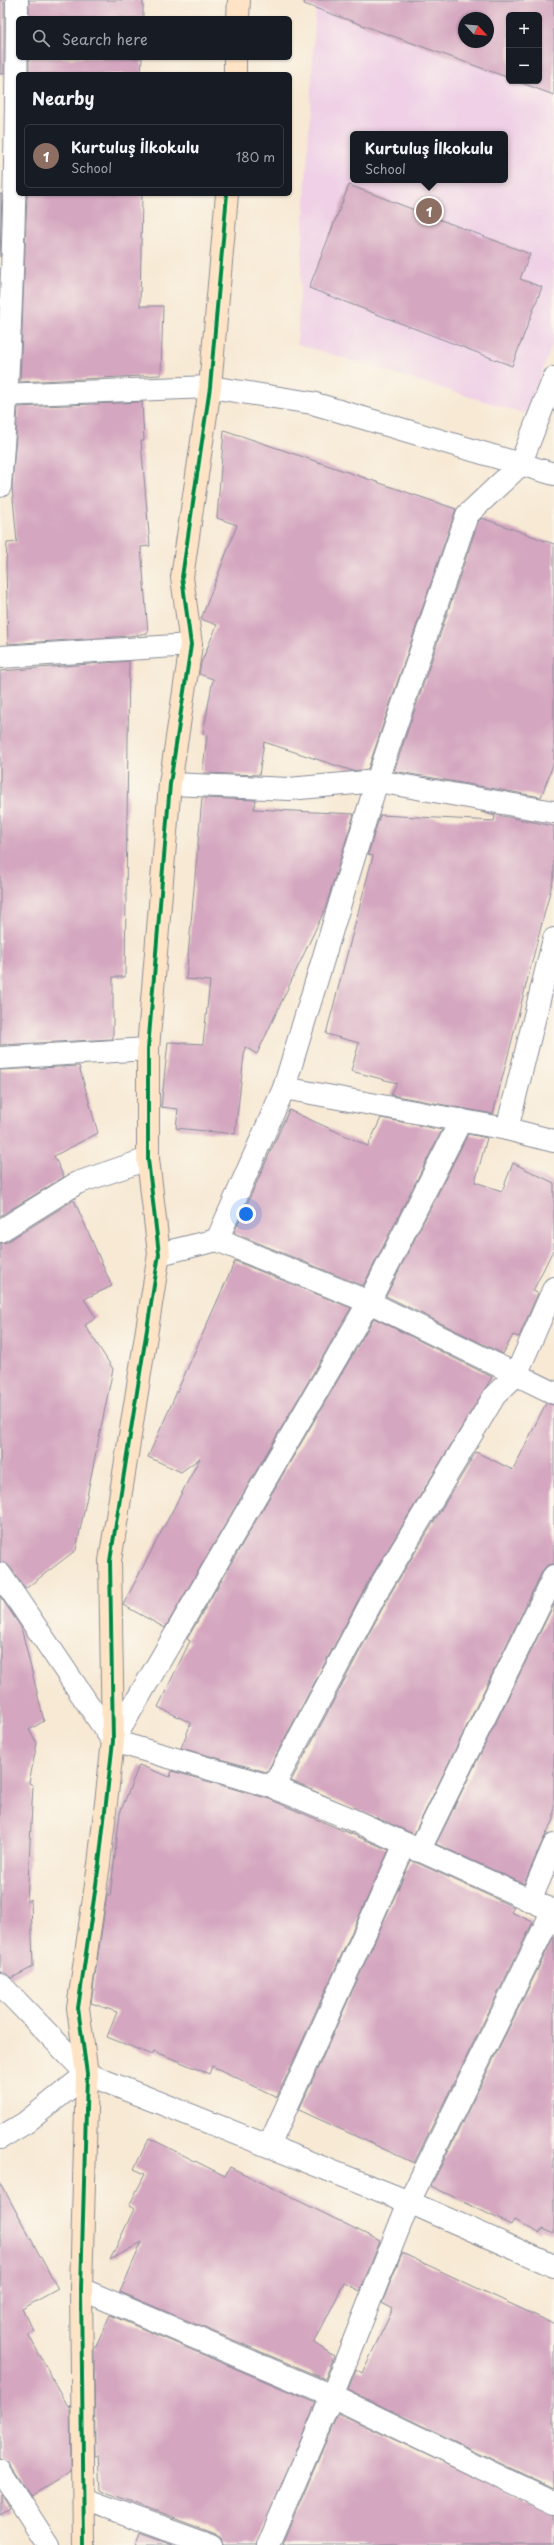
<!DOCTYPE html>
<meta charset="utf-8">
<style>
body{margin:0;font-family:"Playpen Sans",sans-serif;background:#20242c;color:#f1f3f6}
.controls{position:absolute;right:12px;top:12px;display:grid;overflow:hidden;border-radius:6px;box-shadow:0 1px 3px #0004}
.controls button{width:36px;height:36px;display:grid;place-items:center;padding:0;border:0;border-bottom:1px solid #363941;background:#171b24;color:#f1f3f6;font:20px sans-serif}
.compass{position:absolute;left:458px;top:12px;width:36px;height:36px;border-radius:50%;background:#171b24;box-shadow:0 1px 3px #0004;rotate:116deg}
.you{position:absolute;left:246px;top:1214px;width:14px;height:14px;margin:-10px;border:3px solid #fff;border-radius:50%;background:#1a73e8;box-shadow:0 0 0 6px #1a73e833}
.badge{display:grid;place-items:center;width:26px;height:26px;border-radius:50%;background:#0f766e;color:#fff;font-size:13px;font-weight:700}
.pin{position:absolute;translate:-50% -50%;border:2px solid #fff;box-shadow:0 1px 4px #0006}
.popup{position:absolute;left:350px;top:131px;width:158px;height:52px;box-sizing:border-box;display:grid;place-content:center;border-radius:6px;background:#171b24;filter:drop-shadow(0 1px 3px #0005);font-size:13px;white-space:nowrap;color:#9ea1a6}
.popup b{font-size:15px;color:#f1f3f6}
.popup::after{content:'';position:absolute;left:50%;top:100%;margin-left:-8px;border:8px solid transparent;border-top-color:#171b24}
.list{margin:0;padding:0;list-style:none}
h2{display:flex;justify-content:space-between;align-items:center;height:52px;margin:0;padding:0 16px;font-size:17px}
h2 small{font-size:13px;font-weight:400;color:#9ea1a6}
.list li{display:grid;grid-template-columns:26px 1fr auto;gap:12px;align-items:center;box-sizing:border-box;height:64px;margin:0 8px 8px;padding:0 8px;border:1px solid #363941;border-radius:6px}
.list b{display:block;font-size:15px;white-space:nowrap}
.list p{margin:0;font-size:13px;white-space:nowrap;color:#9ea1a6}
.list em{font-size:13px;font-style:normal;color:#9ea1a6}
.icon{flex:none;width:22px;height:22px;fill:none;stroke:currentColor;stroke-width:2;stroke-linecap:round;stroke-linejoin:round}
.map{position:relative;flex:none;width:554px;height:2545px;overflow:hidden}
.search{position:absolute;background:#171b24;box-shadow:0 1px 3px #0004;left:16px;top:16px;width:276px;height:44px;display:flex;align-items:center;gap:10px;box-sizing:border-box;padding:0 14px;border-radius:6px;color:#9ea1a6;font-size:15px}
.panel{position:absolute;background:#171b24;box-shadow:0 1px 3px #0004;left:16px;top:72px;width:276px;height:124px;border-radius:6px}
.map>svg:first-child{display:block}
.built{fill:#efd0e6;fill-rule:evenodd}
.building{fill:#d4a6bf;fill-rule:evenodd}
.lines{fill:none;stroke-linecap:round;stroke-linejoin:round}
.street-casing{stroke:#898c99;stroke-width:24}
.secondary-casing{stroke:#898c99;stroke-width:24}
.street{stroke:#fff;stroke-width:22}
.secondary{stroke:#fee4c5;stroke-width:22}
.cycleway-casing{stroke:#fbf7ec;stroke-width:6}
.cycleway{stroke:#00873e;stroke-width:4}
</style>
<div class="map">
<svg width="554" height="2545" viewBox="0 0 554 2545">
<rect width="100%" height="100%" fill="#fbf7ec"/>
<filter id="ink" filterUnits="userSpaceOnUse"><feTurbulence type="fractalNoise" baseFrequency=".025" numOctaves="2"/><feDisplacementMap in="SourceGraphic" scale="8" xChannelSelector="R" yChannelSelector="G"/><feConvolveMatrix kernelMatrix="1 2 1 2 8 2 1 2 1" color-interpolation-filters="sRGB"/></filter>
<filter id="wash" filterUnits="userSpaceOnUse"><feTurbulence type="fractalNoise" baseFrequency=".012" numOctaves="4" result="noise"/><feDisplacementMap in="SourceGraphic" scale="16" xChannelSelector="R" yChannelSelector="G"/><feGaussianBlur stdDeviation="0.9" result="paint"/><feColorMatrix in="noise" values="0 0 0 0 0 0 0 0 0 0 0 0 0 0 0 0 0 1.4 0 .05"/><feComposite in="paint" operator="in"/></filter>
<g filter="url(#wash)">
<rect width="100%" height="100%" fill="#f7e9d4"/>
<path class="built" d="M 316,0 L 554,0 L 554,341 L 526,414 L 297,344 ZM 509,15 L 539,15 L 539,81 L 509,81 ZM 464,18 L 488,18 L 488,42 L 464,42 ZM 353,134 L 505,134 L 505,180 L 353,180 Z"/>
<g id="blocks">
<g class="building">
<rect x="0" y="0" width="4" height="74"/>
<rect x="29" y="0" width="114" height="18"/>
<path d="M 305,0 L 554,0 L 554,95 L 516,81 L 539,81 L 539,15 L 509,15 L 509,78 L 304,4 ZM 464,18 L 488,18 L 488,42 L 464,42 Z"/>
<path d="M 29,58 L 142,58 L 141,74 L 29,74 Z"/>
<path d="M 349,185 L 530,254 L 520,279 L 542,287 L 512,366 L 309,288 Z"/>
<path d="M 0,194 L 2,194 L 0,257 Z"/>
<path d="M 27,194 L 142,194 L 140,306 L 163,306 L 161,375 L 20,382 Z"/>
<path d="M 142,402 L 144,441 L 141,441 L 150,546 L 141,547 L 148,633 L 129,636 L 8,644 L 6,565 L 7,543 L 17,542 L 12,487 L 18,407 Z"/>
<path d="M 224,430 L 456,509 L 368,769 L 353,771 L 264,742 L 259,775 L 204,773 L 203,769 L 207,735 L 203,734 L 213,679 L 199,674 L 201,663 L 217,625 L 201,619 L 237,525 L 217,518 Z"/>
<path d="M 482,518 L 554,544 L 554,762 L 541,797 L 394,771 L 478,522 Z"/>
<path d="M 129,661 L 125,977 L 113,977 L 113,1039 L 0,1045 L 0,671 Z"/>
<path d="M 202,798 L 256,800 L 254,809 L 354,814 L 325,909 L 257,1054 L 245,1047 L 235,1134 L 176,1128 L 178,1109 L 161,1107 L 168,1042 L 203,1044 L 210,981 L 186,979 Z"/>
<path d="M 481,812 L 554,826 L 554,876 L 493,1114 L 391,1095 L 397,1083 L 351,1071 L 359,1043 L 326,1034 L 373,856 L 368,854 L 380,815 L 494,821 L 495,816 Z"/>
<path d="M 79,1066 L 98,1133 L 54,1156 L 64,1177 L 0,1216 L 0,1070 Z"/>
<path d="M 289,1110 L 368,1146 L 381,1118 L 442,1130 L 363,1286 L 234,1233 Z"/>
<path d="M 468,1134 L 487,1138 L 475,1182 L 502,1191 L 513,1163 L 554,1183 L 554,1248 L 533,1291 L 538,1293 L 519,1337 L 513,1335 L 503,1354 L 386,1296 Z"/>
<path d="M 74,1200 L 112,1286 L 84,1299 L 96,1318 L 85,1325 L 113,1369 L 76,1550 L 25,1589 L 10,1567 L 0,1562 L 0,1243 L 7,1242 Z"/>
<path d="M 235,1261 L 351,1308 L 165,1628 L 123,1605 L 200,1458 L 181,1472 L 148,1457 Z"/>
<path d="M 374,1318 L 492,1377 L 368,1582 L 267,1772 L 181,1748 L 191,1723 L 158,1707 L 190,1641 L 187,1639 Z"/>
<path d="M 546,1403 L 554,1405 L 554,1564 L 547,1565 L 543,1570 L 414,1834 L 291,1781 L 390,1594 L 476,1452 L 513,1470 Z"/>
<path d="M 0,1596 L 21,1627 L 44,1721 L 29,1730 L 37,1743 L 29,1783 L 33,1785 L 27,1902 L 31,1899 L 33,1967 L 12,1978 L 0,1972 Z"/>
<path d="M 554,1604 L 554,1820 L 543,1840 L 524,1884 L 436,1844 Z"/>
<path d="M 139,1765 L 170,1777 L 172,1771 L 269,1799 L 389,1850 L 277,2097 L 212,2066 L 209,2074 L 154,2051 L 152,2055 L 107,2037 L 117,2012 L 91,2003 L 107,1894 L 110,1896 L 120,1813 Z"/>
<path d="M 411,1860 L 514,1907 L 511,1912 L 533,1922 L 414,2163 L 299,2110 Z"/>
<path d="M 554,1936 L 554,2234 L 542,2229 L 539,2233 L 514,2220 L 511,2225 L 431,2186 Z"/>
<path d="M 149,2138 L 225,2176 L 230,2167 L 380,2241 L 360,2291 L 344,2283 L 314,2343 L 334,2356 L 325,2379 L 120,2292 L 142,2242 L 110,2260 L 134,2209 L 129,2206 L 145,2174 L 134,2169 Z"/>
<path d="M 0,2182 L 58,2289 L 22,2309 L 34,2331 L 28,2334 L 69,2408 L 70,2405 L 71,2472 L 31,2496 L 10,2464 L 0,2459 Z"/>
<path d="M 402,2253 L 554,2324 L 554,2489 L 348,2390 L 356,2369 L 362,2373 L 393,2309 L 382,2303 Z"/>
<path d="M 110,2315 L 316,2403 L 256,2545 L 223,2545 L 221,2537 L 215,2533 L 100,2490 L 98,2455 L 95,2456 L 94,2350 Z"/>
<path d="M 338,2413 L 554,2515 L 554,2545 L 282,2545 Z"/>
<path d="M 0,2494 L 10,2510 L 0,2516 Z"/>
<path d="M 140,2533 L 174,2545 L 135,2545 Z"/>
</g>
</g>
</g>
<g filter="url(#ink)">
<use href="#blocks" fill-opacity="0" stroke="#898c99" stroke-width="1"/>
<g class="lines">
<g class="street-casing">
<g id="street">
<path d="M 0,395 L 210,387 L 312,403 L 554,474"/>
<path d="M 0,486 C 13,324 16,162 17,0"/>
<path d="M 0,657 L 191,645"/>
<path d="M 170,784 L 289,789 L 377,781 L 554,812"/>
<path d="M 0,1058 L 148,1049"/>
<path d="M 284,1088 L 507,1129 L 554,1141"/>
<path d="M 507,1129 L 554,939"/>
<path d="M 0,1231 L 77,1183 L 148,1159"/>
<path d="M 217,1240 L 369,1302 L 554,1393"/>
<path d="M 159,1254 L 217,1240 L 284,1088 L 377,781 L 467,515 L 520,465 L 554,378"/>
<path d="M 0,1574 L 113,1741 L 273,1787 L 346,1817 L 554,1911"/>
<path d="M 113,1741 L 369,1302 L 461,1120"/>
<path d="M 273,1787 L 379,1588 L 495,1395 L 516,1375 L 554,1288"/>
<path d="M 419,1851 L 554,1576"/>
<path d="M 530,1901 L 554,1845"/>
<path d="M 0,1984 L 87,2074 L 409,2202 L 554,2266"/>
<path d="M 0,2138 L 25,2123 L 87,2074"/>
<path d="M 269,2146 L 405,1844"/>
<path d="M 81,2289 L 332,2396 L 554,2503"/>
<path d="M 0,2471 L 48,2545"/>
<path d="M 84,2499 L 211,2545"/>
<path d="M 268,2545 L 332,2396 L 409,2202 L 553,1910"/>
</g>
</g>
<g class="secondary-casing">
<g id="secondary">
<path d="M 238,18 L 239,0"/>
<path d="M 235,74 L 235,58"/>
<path d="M 84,2545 L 81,2289 L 87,2074 L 78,2008 L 99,1864 L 113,1741 L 110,1561 L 159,1254 L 148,1159 L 148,1049 L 170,784 L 191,645 L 182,577 L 210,387 L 227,194"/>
</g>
</g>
<use href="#street" class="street"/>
<use href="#secondary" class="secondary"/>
<g class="cycleway-casing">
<path id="cycleway" d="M 84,2545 L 81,2289 L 87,2074 L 78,2008 L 99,1864 L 113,1741 L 110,1561 L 159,1254 L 148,1159 L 148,1049 L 170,784 L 191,645 L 182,577 L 210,387 L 227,194"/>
</g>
<use href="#cycleway" class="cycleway"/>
</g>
</g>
</svg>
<div class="controls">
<button>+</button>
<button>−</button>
</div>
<svg class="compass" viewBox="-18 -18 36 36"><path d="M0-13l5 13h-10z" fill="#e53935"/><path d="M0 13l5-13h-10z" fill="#9ea1a6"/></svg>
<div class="you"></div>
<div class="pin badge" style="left:429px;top:211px;background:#8d6e63">1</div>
<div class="popup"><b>Kurtuluş İlkokulu</b>School</div>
<div class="search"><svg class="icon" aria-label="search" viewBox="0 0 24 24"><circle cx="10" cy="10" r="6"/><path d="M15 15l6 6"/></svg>Search here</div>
<section class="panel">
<h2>Nearby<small></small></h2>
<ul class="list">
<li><span class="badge" style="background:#8d6e63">1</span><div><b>Kurtuluş İlkokulu</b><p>School</p></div><em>180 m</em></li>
</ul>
</section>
</div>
